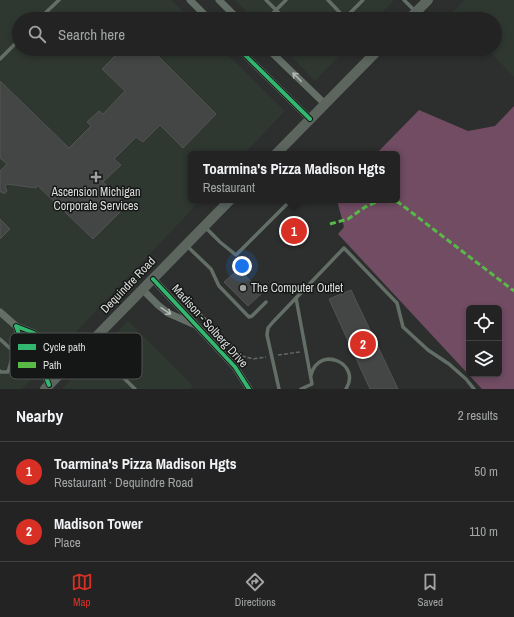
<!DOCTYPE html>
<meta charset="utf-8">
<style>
body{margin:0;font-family:"Archivo Narrow",sans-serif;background:#2a2b2a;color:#f1f3f6}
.controls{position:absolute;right:12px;bottom:12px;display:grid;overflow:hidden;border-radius:6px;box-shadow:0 2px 6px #0003}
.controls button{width:36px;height:36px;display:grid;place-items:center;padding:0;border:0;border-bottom:1px solid #3f4040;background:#222322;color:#f1f3f6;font:20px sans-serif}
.you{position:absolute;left:242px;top:266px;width:14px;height:14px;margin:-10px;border:3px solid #fff;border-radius:50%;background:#1a73e8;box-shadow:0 0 0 6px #1a73e833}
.badge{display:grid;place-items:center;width:26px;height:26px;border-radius:50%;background:#d93025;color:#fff;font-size:13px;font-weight:700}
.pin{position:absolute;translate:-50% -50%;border:2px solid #fff;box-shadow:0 1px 4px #0006}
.popup{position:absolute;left:188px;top:151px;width:212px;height:52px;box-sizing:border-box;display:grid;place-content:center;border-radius:6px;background:#222322;filter:drop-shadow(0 1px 3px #0005);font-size:13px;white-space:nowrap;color:#a2a4a5}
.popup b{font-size:15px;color:#f1f3f6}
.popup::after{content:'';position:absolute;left:50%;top:100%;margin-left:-8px;border:8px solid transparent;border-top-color:#222322}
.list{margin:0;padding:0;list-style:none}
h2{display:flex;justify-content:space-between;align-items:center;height:52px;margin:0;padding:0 16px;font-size:17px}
h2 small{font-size:13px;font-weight:400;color:#a2a4a5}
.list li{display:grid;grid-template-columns:26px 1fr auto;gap:12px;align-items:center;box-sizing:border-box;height:60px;padding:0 16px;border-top:1px solid #3f4040}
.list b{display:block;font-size:15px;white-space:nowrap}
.list p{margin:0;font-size:13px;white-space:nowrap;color:#a2a4a5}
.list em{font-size:13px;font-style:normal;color:#a2a4a5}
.icon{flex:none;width:22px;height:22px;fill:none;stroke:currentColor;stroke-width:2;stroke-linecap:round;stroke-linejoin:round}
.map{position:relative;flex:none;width:514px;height:389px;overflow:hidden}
.search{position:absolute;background:#222322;box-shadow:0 2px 6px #0003;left:12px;right:12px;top:12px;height:44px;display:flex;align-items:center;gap:10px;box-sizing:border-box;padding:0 14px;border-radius:22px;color:#a2a4a5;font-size:15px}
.sheet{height:172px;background:#222322}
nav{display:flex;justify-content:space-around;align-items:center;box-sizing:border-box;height:56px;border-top:1px solid #3f4040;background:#222322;font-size:11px;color:#a2a4a5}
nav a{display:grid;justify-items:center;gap:2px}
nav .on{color:#d93025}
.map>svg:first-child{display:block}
.built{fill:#2f3731}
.forest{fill:#714c63;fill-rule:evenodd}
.building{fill:#444645;stroke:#525453}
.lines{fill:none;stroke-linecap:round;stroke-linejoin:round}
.path{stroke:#626964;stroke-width:1.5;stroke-dasharray:4 2;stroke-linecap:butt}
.lane{stroke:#636e66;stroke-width:3.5}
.street{stroke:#636e66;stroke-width:7}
.secondary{stroke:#5c665f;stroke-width:10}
.quiet{stroke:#58b947;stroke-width:3;stroke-dasharray:6 3;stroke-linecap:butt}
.cycleway-casing{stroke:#151716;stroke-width:6}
.cycleway{stroke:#33b770;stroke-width:4}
.oneway{stroke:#b1b7b2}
.poi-dot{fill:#9ea19e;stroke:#151716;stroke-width:1.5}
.labels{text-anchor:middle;stroke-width:3;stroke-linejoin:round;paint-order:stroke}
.poi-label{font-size:12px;fill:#dbdedb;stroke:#151716}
.street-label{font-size:12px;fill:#dbdedb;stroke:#151716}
.key{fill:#151716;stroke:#505351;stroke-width:1}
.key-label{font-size:11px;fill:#dbdedb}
</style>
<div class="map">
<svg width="514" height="389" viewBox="0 0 514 389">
<rect width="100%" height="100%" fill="#2d2f2e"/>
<g class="built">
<path d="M 0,0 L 171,0 L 191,19 L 19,19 L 19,49 L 222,49 L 285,111 L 244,154 L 191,154 L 191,200 L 201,200 L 22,389 L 0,389 Z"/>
<path d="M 235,0 L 394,0 L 376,19 L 254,19 Z"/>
<path d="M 464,0 L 514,0 L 514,77 L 487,49 L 495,49 L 495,19 L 458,19 L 452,13 Z"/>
<path d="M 284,49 L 346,49 L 315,81 Z"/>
<path d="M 128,321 L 193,386 L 190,389 L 62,389 Z"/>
</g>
<path class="forest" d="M 514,106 L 514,389 L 482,389 L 338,234 L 344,227 L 337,200 L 397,200 L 397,154 L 376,154 L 419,110 L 468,131 L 495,126 ZM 469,308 L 499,308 L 499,374 L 469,374 Z"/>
<g class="building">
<path d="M 122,49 L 151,49 L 216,114 L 183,148 L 160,125 L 143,142 L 136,137 L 114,159 L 121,165 L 103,182 L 127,205 L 93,239 L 37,185 L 36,188 L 7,184 L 5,186 L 7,191 L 4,194 L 2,192 L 0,192 L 0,171 L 7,164 L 0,158 L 0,81 L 69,148 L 91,126 L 87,122 L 99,111 L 103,114 L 125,91 L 102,69 Z"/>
<path d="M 0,219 L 10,229 L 0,239 Z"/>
<path d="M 239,269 L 262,293 L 248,306 L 224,282 Z"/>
<path d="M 351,290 L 398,389 L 370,389 L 329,299 Z"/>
</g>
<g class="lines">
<g class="path">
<path d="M 175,287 L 242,356 L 253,359 L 266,357"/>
<path d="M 278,355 L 300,352"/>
</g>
<g class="lane">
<path d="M 266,0 L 276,10 L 268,19"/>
<path d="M 328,0 L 345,18"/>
<path d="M 404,0 L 415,11"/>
<path d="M 39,19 L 59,0"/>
<path d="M 285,19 L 276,10 L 286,0"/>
<path d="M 344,19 L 363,0"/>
<path d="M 0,59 L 19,40"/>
<path d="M 205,227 L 220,242 L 236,255 L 290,201 L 289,200"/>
<path d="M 187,246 L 211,269 L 219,286 L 249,317 L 252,316 L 266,302"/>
<path d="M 296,298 L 312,384 L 301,389"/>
<path d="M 0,339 L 14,352 L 8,372 L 1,372 L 0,371"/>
<path d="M 90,345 L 135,389"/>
<path d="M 311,375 C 319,344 362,364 346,389"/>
<path d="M 279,389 L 267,335 L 268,328 L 273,322 L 344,248 L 397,303 L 403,327 L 428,350 L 449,364 L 466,379 L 474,389"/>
</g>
<g class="street">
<path d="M 190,0 L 209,19"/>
<path d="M 219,0 L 238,19"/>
<path d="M 239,49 L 310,119"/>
<path d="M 268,49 L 325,104"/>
<path d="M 153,279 L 235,367 L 249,389"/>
<path d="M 142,289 L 158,305 L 168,313 L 193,324"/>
<path d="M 0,312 L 16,326"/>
<path d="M 49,385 L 40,361 L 23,344 L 16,326 L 34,333 L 69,365"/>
</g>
<g class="secondary">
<path d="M 409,19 L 428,0"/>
<path d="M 276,154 L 379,49"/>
<path d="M 45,389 L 230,200"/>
</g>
<path class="quiet" d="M 330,224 L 348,219 L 365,207 L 379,201 L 398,202 L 514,291"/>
<g class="cycleway-casing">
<g id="cycleway">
<path d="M 239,49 L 310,119"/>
<path d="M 153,279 L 235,367 L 249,389"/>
<path d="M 49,385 L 40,361 L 23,344 L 16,326 L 34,333 L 69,365"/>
</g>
</g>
<use href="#cycleway" class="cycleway"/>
</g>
<defs><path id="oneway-shaft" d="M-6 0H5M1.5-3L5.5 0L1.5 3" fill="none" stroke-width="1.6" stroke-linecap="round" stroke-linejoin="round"/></defs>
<g class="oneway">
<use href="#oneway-shaft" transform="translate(297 77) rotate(-135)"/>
<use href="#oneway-shaft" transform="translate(166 311) rotate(34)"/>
</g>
<g class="poi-dot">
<path d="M94 171h4v4h4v4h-4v4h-4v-4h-4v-4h4z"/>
<circle cx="243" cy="288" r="4"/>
</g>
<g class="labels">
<g class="poi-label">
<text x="96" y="196">Ascension Michigan<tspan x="96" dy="14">Corporate Services</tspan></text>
<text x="251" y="292" text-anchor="start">The Computer Outlet</text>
</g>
<g class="street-label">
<text transform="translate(128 285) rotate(-46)" y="4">Dequindre Road</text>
<text transform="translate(210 326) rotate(48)" y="4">Madison - Solberg Drive</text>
</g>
</g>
<rect x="10" y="333" width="132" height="46" rx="6" class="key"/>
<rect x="18" y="344" width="18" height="6" fill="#33b770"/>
<rect x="18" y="362" width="18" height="6" fill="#58b947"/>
<g class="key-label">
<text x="43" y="351">Cycle path</text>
<text x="43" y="369">Path</text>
</g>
</svg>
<div class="controls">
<button><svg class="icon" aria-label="locate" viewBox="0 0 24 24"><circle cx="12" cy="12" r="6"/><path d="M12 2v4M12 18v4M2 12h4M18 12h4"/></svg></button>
<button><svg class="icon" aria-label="layers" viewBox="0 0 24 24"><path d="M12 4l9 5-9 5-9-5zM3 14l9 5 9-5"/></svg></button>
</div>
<div class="you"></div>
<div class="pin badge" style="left:294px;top:231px">1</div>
<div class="popup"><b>Toarmina's Pizza Madison Hgts</b>Restaurant</div>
<div class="pin badge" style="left:363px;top:344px">2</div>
<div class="search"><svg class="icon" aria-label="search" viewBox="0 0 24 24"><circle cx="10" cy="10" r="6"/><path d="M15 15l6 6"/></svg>Search here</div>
</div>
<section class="sheet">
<h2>Nearby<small>2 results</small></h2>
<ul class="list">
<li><span class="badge">1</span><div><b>Toarmina's Pizza Madison Hgts</b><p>Restaurant · Dequindre Road</p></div><em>50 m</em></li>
<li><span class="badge">2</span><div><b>Madison Tower</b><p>Place</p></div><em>110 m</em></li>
</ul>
</section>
<nav>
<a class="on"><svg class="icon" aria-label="map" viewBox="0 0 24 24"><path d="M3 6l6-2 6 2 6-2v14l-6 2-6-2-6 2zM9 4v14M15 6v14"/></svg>Map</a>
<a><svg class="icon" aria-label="directions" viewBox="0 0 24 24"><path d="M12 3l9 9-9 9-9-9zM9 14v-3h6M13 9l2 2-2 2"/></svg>Directions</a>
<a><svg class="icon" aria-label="saved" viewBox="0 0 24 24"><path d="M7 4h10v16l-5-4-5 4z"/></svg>Saved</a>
</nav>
